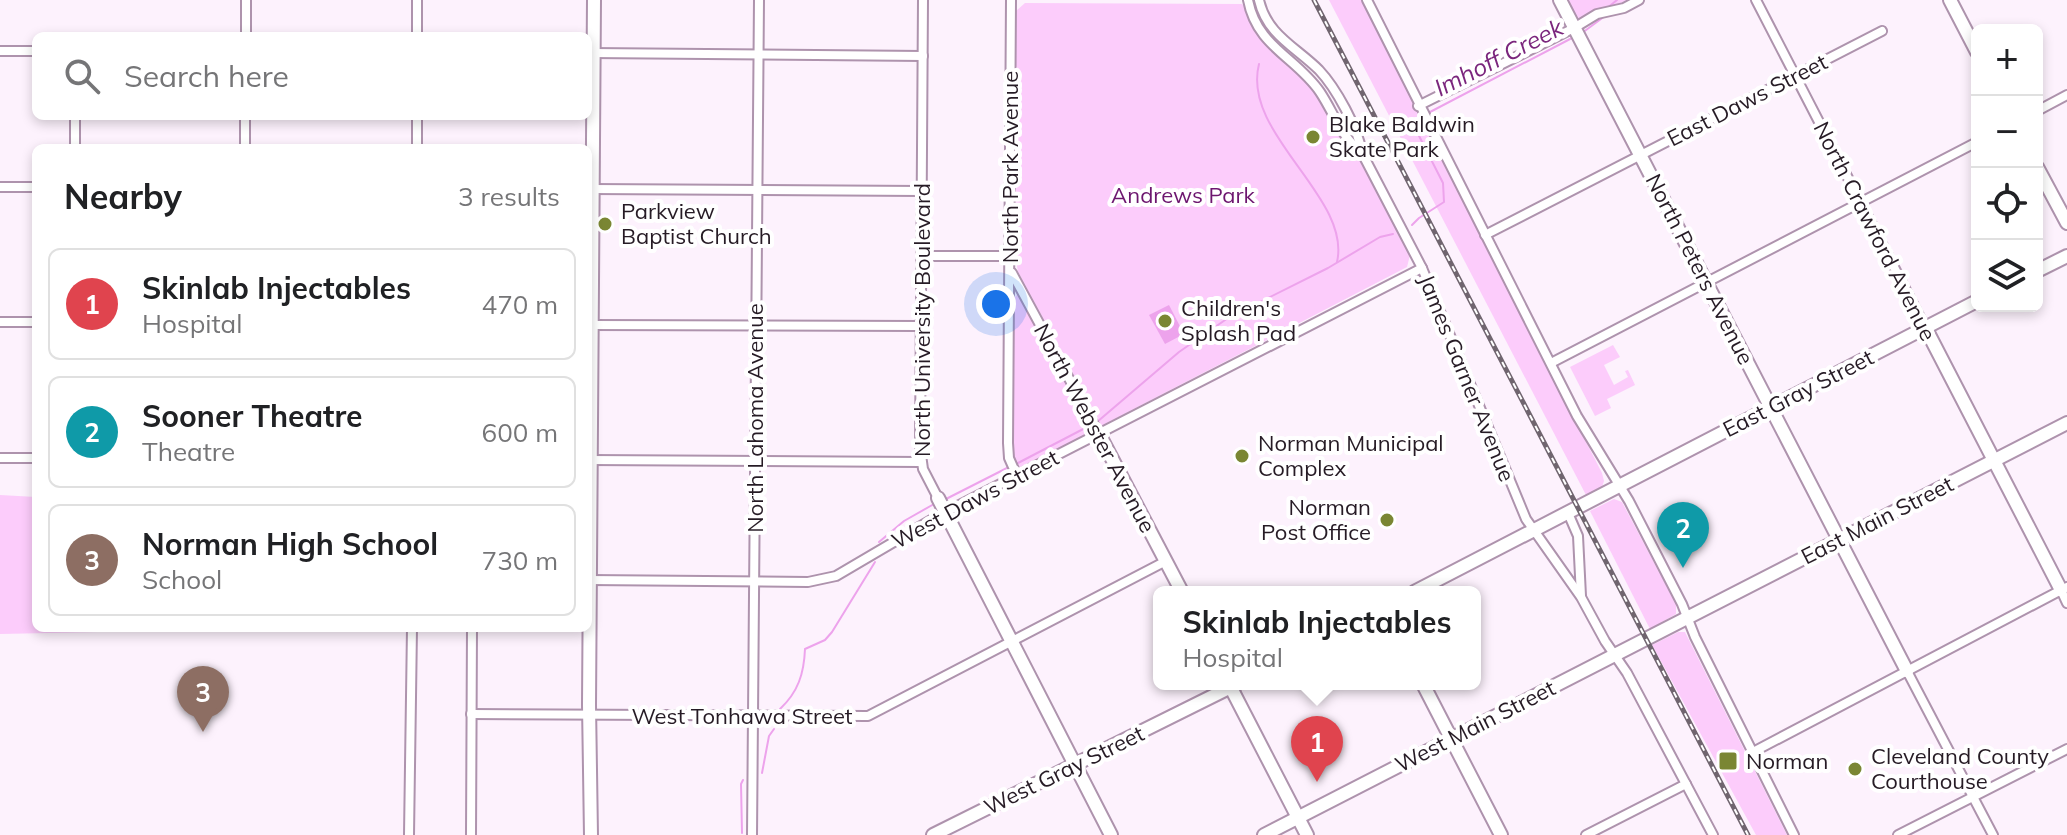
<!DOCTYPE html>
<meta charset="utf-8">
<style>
body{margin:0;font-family:Mulish,sans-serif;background:#f6f6f6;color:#202124}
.controls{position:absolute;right:24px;top:24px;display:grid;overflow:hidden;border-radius:12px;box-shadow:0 4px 12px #0003}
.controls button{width:72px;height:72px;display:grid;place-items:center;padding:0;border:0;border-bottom:2px solid #e0e0e0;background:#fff;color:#202124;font:40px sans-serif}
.you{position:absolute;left:996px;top:304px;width:28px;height:28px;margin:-20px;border:6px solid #fff;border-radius:50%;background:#1a73e8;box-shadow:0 0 0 12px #1a73e833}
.badge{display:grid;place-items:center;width:52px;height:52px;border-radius:50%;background:#b45309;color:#fff;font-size:26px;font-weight:700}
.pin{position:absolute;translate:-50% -66px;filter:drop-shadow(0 2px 4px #0008)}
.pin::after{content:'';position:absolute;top:42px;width:28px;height:24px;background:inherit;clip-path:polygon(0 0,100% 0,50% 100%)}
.popup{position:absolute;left:1153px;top:586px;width:328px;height:104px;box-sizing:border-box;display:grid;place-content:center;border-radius:12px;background:#fff;filter:drop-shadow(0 2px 6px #0005);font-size:26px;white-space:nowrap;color:#757577}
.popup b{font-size:30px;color:#202124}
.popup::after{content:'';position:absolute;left:50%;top:100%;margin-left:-16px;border:16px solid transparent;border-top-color:#fff}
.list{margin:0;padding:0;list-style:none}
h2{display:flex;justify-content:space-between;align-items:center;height:104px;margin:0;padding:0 32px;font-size:34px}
h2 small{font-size:26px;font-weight:400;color:#757577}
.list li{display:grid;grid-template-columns:52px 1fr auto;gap:24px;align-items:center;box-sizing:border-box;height:112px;margin:0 16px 16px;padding:0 16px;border:2px solid #e0e0e0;border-radius:12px}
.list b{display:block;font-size:30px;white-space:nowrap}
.list p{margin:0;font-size:26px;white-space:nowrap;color:#757577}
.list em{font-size:26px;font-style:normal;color:#757577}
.icon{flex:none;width:44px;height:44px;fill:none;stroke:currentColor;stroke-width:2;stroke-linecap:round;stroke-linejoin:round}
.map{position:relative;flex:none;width:2067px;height:835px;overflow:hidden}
.search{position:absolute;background:#fff;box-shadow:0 4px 12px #0003;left:32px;top:32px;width:560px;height:88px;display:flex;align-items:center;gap:20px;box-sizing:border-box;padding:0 28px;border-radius:12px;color:#757577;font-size:30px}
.panel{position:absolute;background:#fff;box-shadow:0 4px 12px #0003;left:32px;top:144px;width:560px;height:488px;border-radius:12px}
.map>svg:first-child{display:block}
.green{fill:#fcccfb}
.water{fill:#eda3ec}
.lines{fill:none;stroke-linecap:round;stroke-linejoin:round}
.stream{stroke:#eda3ec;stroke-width:2}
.street-casing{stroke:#ae93ad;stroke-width:12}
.secondary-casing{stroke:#ae93ad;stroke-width:16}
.street{stroke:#fff;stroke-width:8}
.secondary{stroke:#fff;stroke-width:12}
.rail-casing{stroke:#70656f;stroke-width:5}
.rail{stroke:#fff;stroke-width:2;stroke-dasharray:6;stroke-linecap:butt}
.poi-dot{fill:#7a8633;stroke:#fff;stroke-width:3}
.labels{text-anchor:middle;stroke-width:8;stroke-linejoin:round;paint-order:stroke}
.street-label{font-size:22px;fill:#261b25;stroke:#fff}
.poi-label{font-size:22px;fill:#261b25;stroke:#fff;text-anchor:start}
.park-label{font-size:22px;fill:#6d166f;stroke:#fff}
.water-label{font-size:24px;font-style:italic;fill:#7b267d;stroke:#fff}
</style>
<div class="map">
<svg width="2067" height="835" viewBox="0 0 2067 835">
<rect width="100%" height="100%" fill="#fdf2fd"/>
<g class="green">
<path d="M 1329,0 L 1361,0 L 1602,473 L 1604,481 L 1602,487 L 1586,495 Z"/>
<path d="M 1567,0 L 1627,0 L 1611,8 L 1599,8 L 1579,19 Z"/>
<path d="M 1025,3 L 1242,4 L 1245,7 L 1258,32 L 1271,49 L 1311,84 L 1358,155 L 1410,255 L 1407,267 L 1103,425 L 1100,425 L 1018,272 L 1015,254 L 1016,11 Z"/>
<path d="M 1018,294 L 1093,431 L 1020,468 L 1012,454 L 1013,299 Z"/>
<path d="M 1613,345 L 1620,357 L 1604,365 L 1614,385 L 1628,377 L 1625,371 L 1628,370 L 1635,385 L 1607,399 L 1611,408 L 1595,416 L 1570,367 Z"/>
<path d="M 0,495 L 36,497 L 36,628 L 98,628 L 98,632 L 0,634 Z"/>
<path d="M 1614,499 L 1622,502 L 1676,604 L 1676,614 L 1650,629 L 1590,511 Z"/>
<path d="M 1678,632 L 1685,632 L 1688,638 L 1787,835 L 1756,835 L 1652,645 Z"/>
</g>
<path class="water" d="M 1169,305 L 1184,334 L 1165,344 L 1149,315 Z"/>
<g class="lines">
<g class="stream">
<path d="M 1606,9 L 1617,0"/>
<path d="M 1582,33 L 1605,16"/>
<path d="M 1259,64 C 1241,134 1352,197 1337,262"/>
<path d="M 1430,112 L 1572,38"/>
<path d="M 1412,225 L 1419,218 L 1444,202 L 1443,183 L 1414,126 L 1415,119"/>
<path d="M 1236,314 L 1328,268 L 1380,237 L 1393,234"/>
<path d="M 1097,422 L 1179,352 L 1228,318"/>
<path d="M 1018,463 L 1089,426"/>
<path d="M 944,500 L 1007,468"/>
<path d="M 879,542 L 904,521 L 934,504"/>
<path d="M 780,709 C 798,692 804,674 805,649 L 825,640 L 832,632 L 875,562"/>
<path d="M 762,773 L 769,736 L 774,729"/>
<path d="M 742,833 L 741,784 L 743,780"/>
</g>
<g class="street-casing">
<g id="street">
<path d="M 923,0 L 920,447 L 923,469 L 938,498"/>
<path d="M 1011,0 L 1008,443 L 1009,458 L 1017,476"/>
<path d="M 1248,0 C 1257,47 1296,57 1320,92 C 1334,113 1341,137 1362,153"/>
<path d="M 1259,0 C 1267,35 1296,47 1319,70 C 1336,88 1358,128 1362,153 L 1422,268 L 1526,519 L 1581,597 L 1605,641 L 1627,673 L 1713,835"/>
<path d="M 1367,0 L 1577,416 L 1629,501 L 1682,604 L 1695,637 L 1794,835"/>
<path d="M 1756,0 L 1925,327"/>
<path d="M 246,36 L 246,0"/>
<path d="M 417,36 L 417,0"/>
<path d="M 0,51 L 36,51"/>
<path d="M 591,53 L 923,56"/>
<path d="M 1418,106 L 1574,28 L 1597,14 L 1624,8 L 1639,0"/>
<path d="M 2037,111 L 2067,95"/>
<path d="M 75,116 L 75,148"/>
<path d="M 245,148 L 245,116"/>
<path d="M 417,148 L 417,116"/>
<path d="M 0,187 L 36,187"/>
<path d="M 590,189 L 921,191"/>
<path d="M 1485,235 L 1882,31"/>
<path d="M 922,256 L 1010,256"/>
<path d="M 1012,273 L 1099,434"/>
<path d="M 0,322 L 36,322"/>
<path d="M 590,325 L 921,326"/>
<path d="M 1551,363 L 1977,142"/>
<path d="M 0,458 L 36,458"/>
<path d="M 588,460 L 921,462"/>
<path d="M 1568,513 L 1578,536 L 1581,596"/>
<path d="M 588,580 L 808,582 L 836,576 L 938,516 L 1422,268"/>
<path d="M 2061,590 L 2067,603"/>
<path d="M 1907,671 L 1993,835"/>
<path d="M 471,714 L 868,716 L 1166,561"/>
<path d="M 1753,752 L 2067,587"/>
<path d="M 409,835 L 412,628"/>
<path d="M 471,835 L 472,628"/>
<path d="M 752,835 L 759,0"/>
<path d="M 1586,835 L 1686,784"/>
<path d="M 1898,835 L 2067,749"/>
</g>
</g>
<g class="secondary-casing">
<g id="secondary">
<path d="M 1560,0 L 1907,671"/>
<path d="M 1950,0 L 1977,52"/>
<path d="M 2037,167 L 2067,223"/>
<path d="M 2037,271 L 2067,256"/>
<path d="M 1925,327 L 2061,590"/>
<path d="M 1099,434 L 1182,592"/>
<path d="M 938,498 L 1111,835"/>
<path d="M 1414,592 L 1977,301"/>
<path d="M 1229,684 L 1307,835"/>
<path d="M 1423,684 L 1501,835"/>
<path d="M 591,835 L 589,705 L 594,0"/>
<path d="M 933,835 L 1237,684"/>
<path d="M 1264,835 L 2067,423"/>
</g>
</g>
<use href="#street" class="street"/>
<use href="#secondary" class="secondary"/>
<g class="rail-casing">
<path id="rail" d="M 1314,0 L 1748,835"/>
</g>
<use href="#rail" class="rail"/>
</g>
<g class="poi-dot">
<circle cx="1313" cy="137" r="8"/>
<circle cx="605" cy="224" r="8"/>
<circle cx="1165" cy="321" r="8"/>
<circle cx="1242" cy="456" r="8"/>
<circle cx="1387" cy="520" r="8"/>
<rect x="1718" y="751" width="20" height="20" rx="4"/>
<circle cx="1855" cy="769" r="8"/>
</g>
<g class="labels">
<g class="street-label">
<text transform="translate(1747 100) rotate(-27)" y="8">East Daws Street</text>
<text transform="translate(1010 167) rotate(-90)" y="8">North Park Avenue</text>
<text transform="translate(1875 231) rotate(63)" y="8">North Crawford Avenue</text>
<text transform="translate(1700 269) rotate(63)" y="8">North Peters Avenue</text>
<text transform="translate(922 320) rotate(-90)" y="8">North University Boulevard</text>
<text transform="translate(1467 378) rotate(68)" y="8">James Garner Avenue</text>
<text transform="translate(1798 393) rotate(-27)" y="8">East Gray Street</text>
<text transform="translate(755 418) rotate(-90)" y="8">North Lahoma Avenue</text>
<text transform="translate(1095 428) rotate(62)" y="8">North Webster Avenue</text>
<text transform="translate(975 499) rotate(-28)" y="8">West Daws Street</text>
<text transform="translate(1877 520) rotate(-27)" y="8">East Main Street</text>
<text x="742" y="724">West Tonhawa Street</text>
<text transform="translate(1475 726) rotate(-27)" y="8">West Main Street</text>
<text transform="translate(1064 770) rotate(-26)" y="8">West Gray Street</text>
</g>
<g class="poi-label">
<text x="1329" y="132">Blake Baldwin<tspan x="1329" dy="25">Skate Park</tspan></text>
<text x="621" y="219">Parkview<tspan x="621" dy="25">Baptist Church</tspan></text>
<text x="1181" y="316">Children's<tspan x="1181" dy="25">Splash Pad</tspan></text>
<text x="1258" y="451">Norman Municipal<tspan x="1258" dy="25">Complex</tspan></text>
<text x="1371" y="515" text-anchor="end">Norman<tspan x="1371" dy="25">Post Office</tspan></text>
<text x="1871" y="764">Cleveland County<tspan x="1871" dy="25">Courthouse</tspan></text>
<text x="1746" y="769">Norman</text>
</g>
<g class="park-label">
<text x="1183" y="203">Andrews Park</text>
</g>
<g class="water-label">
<text transform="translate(1499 58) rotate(-27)" y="8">Imhoff Creek</text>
</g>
</g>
</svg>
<div class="controls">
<button>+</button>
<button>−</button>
<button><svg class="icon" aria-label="locate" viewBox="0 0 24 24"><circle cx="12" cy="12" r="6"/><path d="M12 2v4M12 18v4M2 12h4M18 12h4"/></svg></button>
<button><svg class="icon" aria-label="layers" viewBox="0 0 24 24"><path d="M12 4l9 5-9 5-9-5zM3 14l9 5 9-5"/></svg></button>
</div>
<div class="you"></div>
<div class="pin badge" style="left:1317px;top:782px;background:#e0444e">1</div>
<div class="popup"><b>Skinlab Injectables</b>Hospital</div>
<div class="pin badge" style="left:1683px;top:568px;background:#0f9aa8">2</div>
<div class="pin badge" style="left:203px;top:732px;background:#8d6e63">3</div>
<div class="search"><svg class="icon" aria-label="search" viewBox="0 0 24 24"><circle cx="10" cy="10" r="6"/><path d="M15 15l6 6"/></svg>Search here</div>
<section class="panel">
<h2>Nearby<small>3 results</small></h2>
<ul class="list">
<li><span class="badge" style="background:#e0444e">1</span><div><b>Skinlab Injectables</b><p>Hospital</p></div><em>470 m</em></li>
<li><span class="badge" style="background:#0f9aa8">2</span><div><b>Sooner Theatre</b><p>Theatre</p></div><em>600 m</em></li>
<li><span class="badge" style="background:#8d6e63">3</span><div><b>Norman High School</b><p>School</p></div><em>730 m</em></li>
</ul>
</section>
</div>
